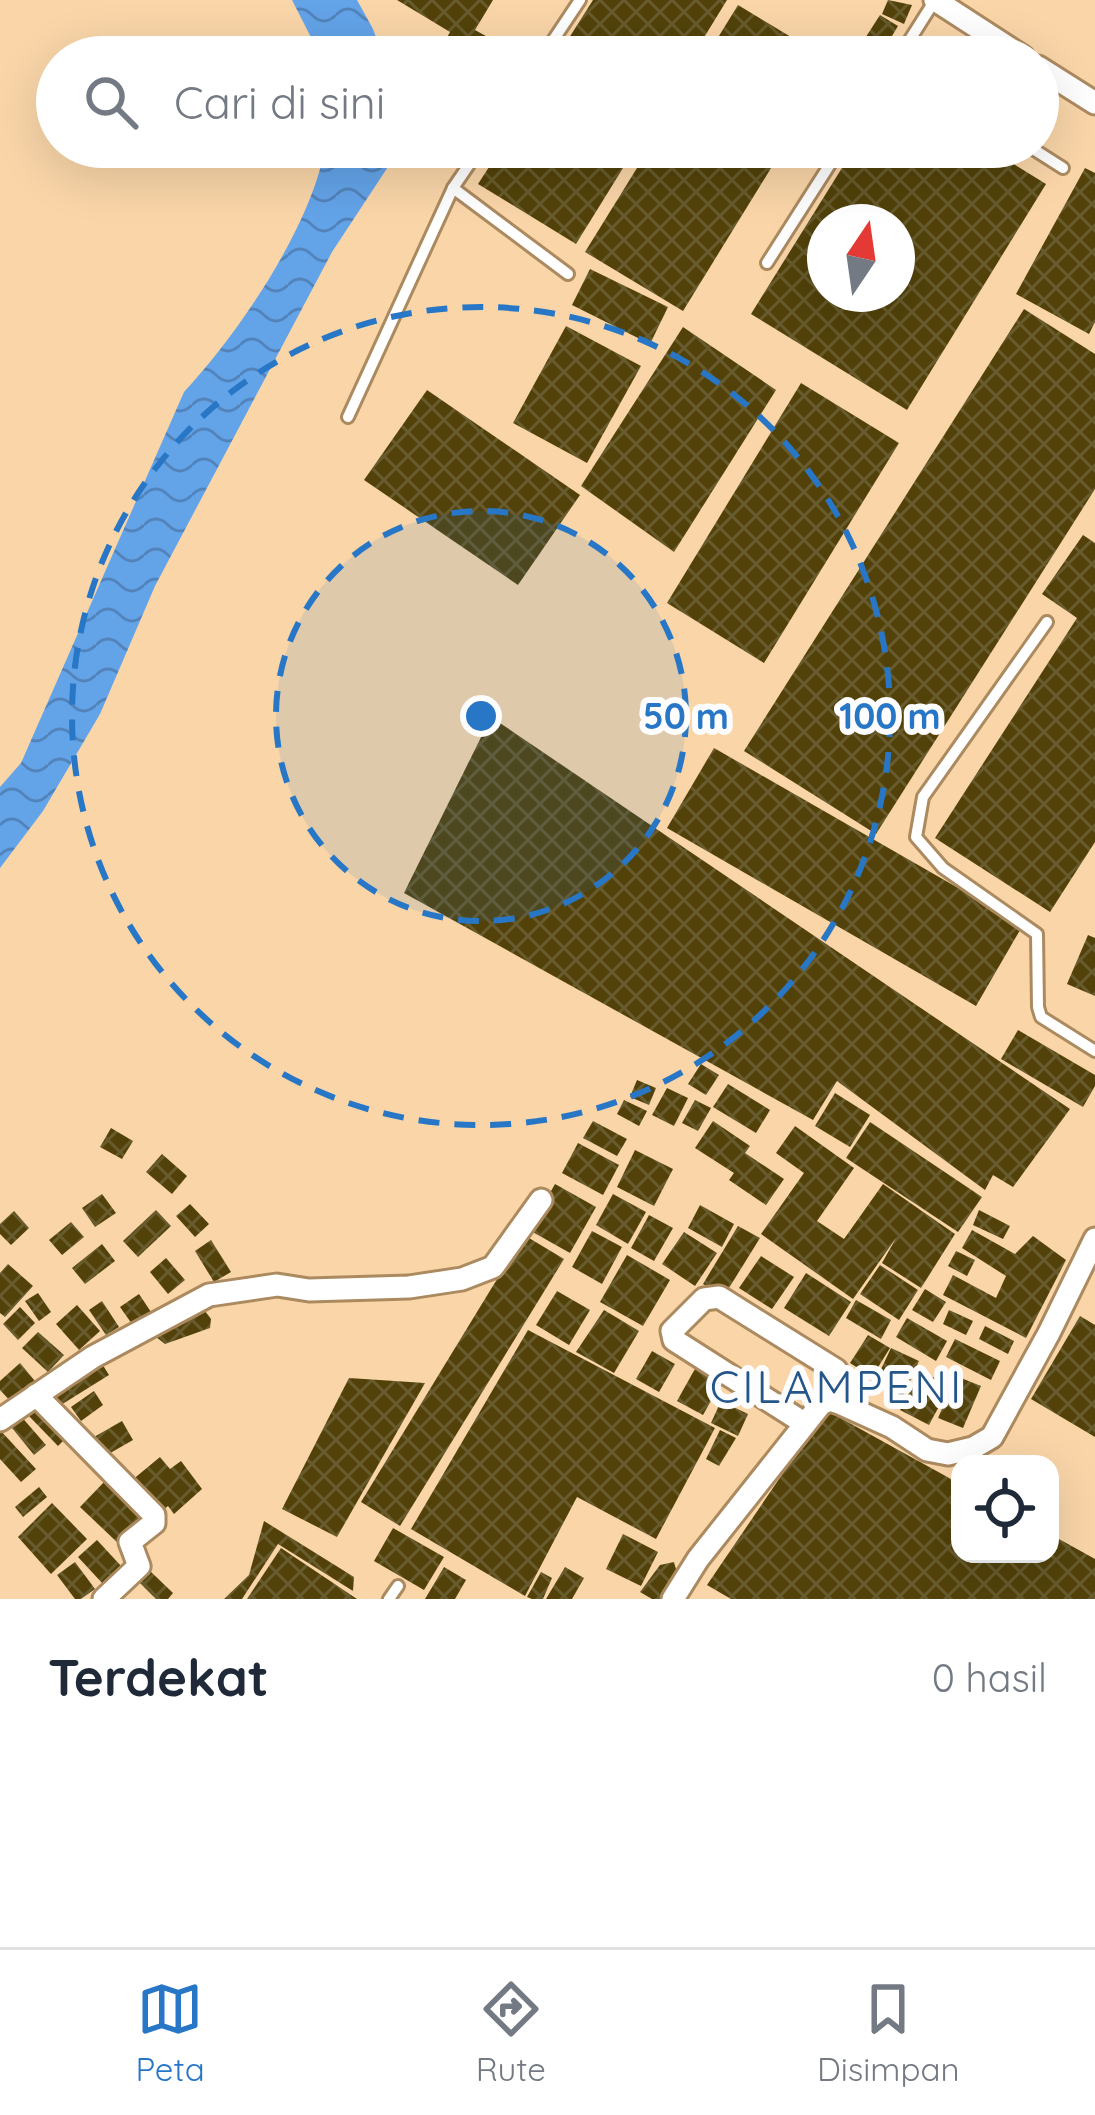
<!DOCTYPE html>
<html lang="id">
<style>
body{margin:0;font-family:Quicksand,sans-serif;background:#f2f2f3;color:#1f2937}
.controls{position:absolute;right:36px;bottom:36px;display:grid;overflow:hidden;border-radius:24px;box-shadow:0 12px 48px #0002}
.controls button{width:108px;height:108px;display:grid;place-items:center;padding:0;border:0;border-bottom:3px solid #e0e1e3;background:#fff;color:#1f2937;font:60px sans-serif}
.compass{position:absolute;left:807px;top:204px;width:108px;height:108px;border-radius:50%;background:#fff;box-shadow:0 12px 48px #0002;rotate:13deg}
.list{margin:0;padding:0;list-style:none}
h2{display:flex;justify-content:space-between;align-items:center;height:156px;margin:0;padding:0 48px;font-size:51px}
h2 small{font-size:39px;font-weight:400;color:#747a83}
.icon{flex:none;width:66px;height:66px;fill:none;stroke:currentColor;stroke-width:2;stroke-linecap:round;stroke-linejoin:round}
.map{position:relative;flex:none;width:1095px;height:1599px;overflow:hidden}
.search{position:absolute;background:#fff;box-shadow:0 12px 48px #0002;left:36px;right:36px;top:36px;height:132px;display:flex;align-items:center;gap:30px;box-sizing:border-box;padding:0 42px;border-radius:66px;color:#747a83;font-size:45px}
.sheet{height:348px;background:#fff}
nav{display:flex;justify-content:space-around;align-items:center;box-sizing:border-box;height:168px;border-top:3px solid #e0e1e3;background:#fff;font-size:33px;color:#747a83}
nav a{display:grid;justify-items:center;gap:6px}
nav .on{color:#2877c6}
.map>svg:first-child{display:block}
.water{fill:url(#water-waves)}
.building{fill:url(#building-cross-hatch);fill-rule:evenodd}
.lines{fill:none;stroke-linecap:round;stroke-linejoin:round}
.lane-casing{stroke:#ac8a60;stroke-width:16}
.street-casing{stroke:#ac8a60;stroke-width:27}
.lane{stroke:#fff;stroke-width:10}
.street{stroke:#fff;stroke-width:21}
.ring{fill:none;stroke:#2877c6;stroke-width:6;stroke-dasharray:21 15}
.labels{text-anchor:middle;stroke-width:12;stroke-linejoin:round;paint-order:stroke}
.quarter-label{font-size:45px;letter-spacing:3px;fill:#25568a;stroke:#fdfdfd}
.centre{fill:#2877c6;stroke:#fdfdfd;stroke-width:6}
.ring-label{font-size:36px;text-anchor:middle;font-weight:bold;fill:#2877c6;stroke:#fdfdfd;stroke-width:12;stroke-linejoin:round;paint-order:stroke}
</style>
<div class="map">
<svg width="1095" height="1599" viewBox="0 0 1095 1599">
<defs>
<pattern id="water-waves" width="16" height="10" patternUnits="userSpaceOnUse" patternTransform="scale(3)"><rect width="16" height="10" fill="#63a3e8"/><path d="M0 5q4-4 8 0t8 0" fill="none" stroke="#5284bb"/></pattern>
<pattern id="building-cross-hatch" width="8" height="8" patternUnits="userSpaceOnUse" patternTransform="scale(3)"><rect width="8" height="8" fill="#52420a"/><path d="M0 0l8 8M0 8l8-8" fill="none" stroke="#685b2d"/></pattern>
</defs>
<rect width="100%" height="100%" fill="#f9d5a8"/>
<g class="water">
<path d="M 292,0 L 357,0 L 373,29 L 383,57 L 321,57 Z"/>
<path d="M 325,147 L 401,147 L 332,252 L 155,586 L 100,714 L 43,811 L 0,868 L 0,787 L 21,763 L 184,392 C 238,334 312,226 325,147 Z"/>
</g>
<g class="building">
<path d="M 397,0 L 493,0 L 475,30 L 504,46 L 498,57 L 436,57 L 450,32 Z"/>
<path d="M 593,0 L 727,0 L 692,57 L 557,57 Z"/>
<path d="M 888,0 L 912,5 L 904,24 L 882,14 Z"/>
<path d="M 738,5 L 824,57 L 706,57 Z"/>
<path d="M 880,15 L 898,26 L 889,41 L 883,38 L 871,57 L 853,57 Z"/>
<path d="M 502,147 L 636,147 L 576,244 L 478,184 Z"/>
<path d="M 650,147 L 784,147 L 683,311 L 585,252 Z"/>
<path d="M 855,147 L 986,147 L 1046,184 L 907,410 L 751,314 ZM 825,222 L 897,222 L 897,294 L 825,294 Z"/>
<path d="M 1085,168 L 1095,173 L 1095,322 L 1089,334 L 1016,294 Z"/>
<path d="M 590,269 L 668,307 L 650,344 L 572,305 Z"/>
<path d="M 1024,309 L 1095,354 L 1095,489 L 876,834 L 744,751 Z"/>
<path d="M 566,326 L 641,366 L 587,463 L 513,423 Z"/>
<path d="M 683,327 L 776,390 L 674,552 L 581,486 Z"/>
<path d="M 801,383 L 899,443 L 764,663 L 667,603 Z"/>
<path d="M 427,390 L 580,495 L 518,585 L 364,480 Z"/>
<path d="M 1083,535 L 1095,543 L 1095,842 L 1050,912 L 935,838 L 1077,618 L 1042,594 Z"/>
<path d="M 491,717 L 1070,1109 L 1013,1187 L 993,1175 L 985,1190 L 837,1081 L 813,1120 L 404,893 Z"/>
<path d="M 714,748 L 1023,925 L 976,1006 L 667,828 Z"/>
<path d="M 1088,935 L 1095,938 L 1095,996 L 1067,984 Z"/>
<path d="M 1018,1030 L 1095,1075 L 1095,1086 L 1083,1107 L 1001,1059 Z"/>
<path d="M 701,1064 L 719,1075 L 706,1095 L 688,1084 Z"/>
<path d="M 637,1080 L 656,1088 L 649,1105 L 630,1097 Z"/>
<path d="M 728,1084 L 770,1110 L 756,1133 L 713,1107 Z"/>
<path d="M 667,1088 L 688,1098 L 674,1126 L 652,1115 Z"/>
<path d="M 835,1093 L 870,1115 L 850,1147 L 815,1126 Z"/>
<path d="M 624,1100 L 647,1111 L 639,1126 L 617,1114 Z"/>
<path d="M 695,1100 L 711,1108 L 698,1131 L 682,1123 Z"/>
<path d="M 593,1121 L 627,1139 L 617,1156 L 583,1138 Z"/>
<path d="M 713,1121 L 750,1146 L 745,1153 L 784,1179 L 766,1205 L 729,1180 L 734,1173 L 695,1148 Z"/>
<path d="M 870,1122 L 982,1197 L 958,1232 L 846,1158 Z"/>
<path d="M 795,1126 L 854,1168 L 817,1221 L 844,1239 L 883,1184 L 955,1234 L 921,1288 L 882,1263 L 896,1238 L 853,1299 L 761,1234 L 804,1173 L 776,1153 Z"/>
<path d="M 111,1128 L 133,1141 L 122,1159 L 100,1147 Z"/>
<path d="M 578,1143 L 619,1165 L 603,1195 L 562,1173 Z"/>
<path d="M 635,1150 L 673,1169 L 654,1206 L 617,1187 Z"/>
<path d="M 162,1154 L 187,1176 L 172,1194 L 146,1172 Z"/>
<path d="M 555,1184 L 596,1207 L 570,1253 L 529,1230 Z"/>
<path d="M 102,1194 L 116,1213 L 95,1227 L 82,1208 Z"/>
<path d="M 613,1194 L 646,1212 L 628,1244 L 596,1225 Z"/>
<path d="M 190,1204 L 209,1224 L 195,1237 L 176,1216 Z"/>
<path d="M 700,1205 L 734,1224 L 722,1247 L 688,1228 Z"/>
<path d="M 156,1210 L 171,1226 L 138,1257 L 123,1241 Z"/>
<path d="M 979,1210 L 1010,1226 L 1003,1239 L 973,1225 Z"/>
<path d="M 14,1211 L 29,1228 L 11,1245 L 0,1234 L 0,1224 Z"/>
<path d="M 649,1215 L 673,1228 L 654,1261 L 631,1248 Z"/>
<path d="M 71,1222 L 84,1237 L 62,1255 L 49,1240 Z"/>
<path d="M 738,1226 L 760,1238 L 724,1296 L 703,1284 Z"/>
<path d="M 972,1230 L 1015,1254 L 1033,1236 L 1066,1260 L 1026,1338 L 943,1295 L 953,1275 L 996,1298 L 1006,1276 L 962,1248 Z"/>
<path d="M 592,1231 L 622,1247 L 602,1284 L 572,1267 Z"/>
<path d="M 684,1232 L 717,1253 L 695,1286 L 662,1264 Z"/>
<path d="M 524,1235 L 564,1259 L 400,1526 L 361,1502 Z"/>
<path d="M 211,1240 L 231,1272 L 214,1282 L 195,1251 Z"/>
<path d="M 102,1244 L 115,1261 L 85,1284 L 72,1268 Z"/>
<path d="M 956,1251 L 975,1260 L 967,1276 L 948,1266 Z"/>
<path d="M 627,1255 L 670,1280 L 643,1326 L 600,1302 Z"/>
<path d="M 761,1256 L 794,1277 L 772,1309 L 739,1288 Z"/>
<path d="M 166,1258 L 185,1280 L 168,1294 L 150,1272 Z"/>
<path d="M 8,1264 L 33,1286 L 5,1317 L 0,1313 L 0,1273 Z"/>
<path d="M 880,1265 L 918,1290 L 899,1320 L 860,1294 Z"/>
<path d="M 806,1273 L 851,1302 L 829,1336 L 784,1308 Z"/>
<path d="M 925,1289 L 946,1302 L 933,1322 L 912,1310 Z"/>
<path d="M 557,1291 L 590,1310 L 569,1345 L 536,1325 Z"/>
<path d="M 38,1293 L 51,1312 L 39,1321 L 25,1301 Z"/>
<path d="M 139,1294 L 151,1312 L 132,1324 L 120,1307 Z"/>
<path d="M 856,1300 L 891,1320 L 881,1339 L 846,1318 Z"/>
<path d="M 102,1301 L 119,1327 L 106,1335 L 89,1310 Z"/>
<path d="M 77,1305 L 100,1331 L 79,1350 L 56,1324 Z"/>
<path d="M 20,1307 L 35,1323 L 18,1340 L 3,1324 Z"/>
<path d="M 202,1307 L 211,1319 L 210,1328 L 165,1344 L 151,1333 Z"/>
<path d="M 604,1310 L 639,1331 L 614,1373 L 576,1352 Z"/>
<path d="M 949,1310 L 973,1321 L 966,1335 L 943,1324 Z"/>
<path d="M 1080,1316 L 1095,1325 L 1095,1437 L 1031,1399 Z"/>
<path d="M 907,1318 L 947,1341 L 936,1361 L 896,1337 Z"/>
<path d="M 985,1326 L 1014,1341 L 1008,1354 L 979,1339 Z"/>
<path d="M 528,1330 L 715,1428 L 656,1539 L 577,1497 L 525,1596 L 411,1529 Z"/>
<path d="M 38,1332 L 64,1355 L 48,1372 L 22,1348 Z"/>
<path d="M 868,1335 L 890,1348 L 872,1377 L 850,1363 Z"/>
<path d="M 955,1339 L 1000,1361 L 991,1380 L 946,1357 Z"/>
<path d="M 891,1348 L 919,1361 L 903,1397 L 874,1384 Z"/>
<path d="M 652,1351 L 675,1364 L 659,1392 L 636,1379 Z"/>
<path d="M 99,1359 L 109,1375 L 56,1408 L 46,1393 Z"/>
<path d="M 20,1363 L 35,1381 L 11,1402 L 0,1390 L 0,1381 Z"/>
<path d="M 696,1367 L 722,1381 L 703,1415 L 677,1401 Z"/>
<path d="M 921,1371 L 950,1386 L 929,1425 L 900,1410 Z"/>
<path d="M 956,1376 L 981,1386 L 963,1428 L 938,1418 Z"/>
<path d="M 349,1378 L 425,1383 L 337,1537 L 282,1509 Z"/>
<path d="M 94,1391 L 103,1405 L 81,1421 L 71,1407 Z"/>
<path d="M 721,1401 L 748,1414 L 738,1436 L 711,1423 Z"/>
<path d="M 39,1403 L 69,1435 L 58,1446 L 27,1414 Z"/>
<path d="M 826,1410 L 960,1484 L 960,1554 L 1050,1554 L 1050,1534 L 1095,1559 L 1095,1599 L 731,1599 L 707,1585 Z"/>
<path d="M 19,1414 L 46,1445 L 34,1455 L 8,1423 Z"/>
<path d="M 122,1421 L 133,1440 L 105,1456 L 94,1437 Z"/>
<path d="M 0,1430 L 36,1469 L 21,1482 L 0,1459 Z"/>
<path d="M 720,1430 L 736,1438 L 719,1466 L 706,1459 Z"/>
<path d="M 160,1457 L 170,1469 L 181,1461 L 202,1489 L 174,1514 L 168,1506 L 158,1514 L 131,1481 Z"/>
<path d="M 105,1481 L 144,1519 L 120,1545 L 80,1507 Z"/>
<path d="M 39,1487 L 47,1497 L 23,1517 L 15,1507 Z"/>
<path d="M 52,1503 L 87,1539 L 51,1574 L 18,1537 Z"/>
<path d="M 264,1521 L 354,1577 L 353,1591 L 278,1544 L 242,1599 L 224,1599 L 249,1575 Z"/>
<path d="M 393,1528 L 444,1557 L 424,1590 L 374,1561 Z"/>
<path d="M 623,1534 L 658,1552 L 641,1586 L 606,1569 Z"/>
<path d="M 97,1540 L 122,1567 L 103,1584 L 78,1557 Z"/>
<path d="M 281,1548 L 357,1599 L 247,1599 Z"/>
<path d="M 75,1562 L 95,1589 L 81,1599 L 75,1599 L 57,1575 Z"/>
<path d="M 674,1562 L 679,1580 L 666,1599 L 652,1599 L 640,1592 L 660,1565 Z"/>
<path d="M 444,1567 L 466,1580 L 455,1599 L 425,1599 Z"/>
<path d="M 565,1567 L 584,1578 L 572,1599 L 546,1599 Z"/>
<path d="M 149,1570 L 173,1593 L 168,1599 L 156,1599 L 138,1581 Z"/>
<path d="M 541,1572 L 552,1578 L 543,1599 L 532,1599 L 527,1597 Z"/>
</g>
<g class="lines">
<g class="lane-casing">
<g id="lane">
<path d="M 542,57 L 580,0"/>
<path d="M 899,57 L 935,0"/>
<path d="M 1030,147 L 1063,168"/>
<path d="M 453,188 L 568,274"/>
<path d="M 767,263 L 841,147"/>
<path d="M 348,417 L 453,188 L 481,147"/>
<path d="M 1047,622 L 923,797 L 916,837 L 943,868 L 1037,934 L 1038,1007 L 1041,1017 L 1095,1051"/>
<path d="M 389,1599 L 398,1586"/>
</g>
</g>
<g class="street-casing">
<g id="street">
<path d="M 935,0 L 1023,57"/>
<path d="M 1038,67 L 1095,103"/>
<path d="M 36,1395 L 154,1515 L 154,1523 L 130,1542 L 139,1566 L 104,1599"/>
<path d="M 0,1420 L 93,1357 L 209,1295 L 277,1285 L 309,1290 L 409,1287 L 462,1279 L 493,1267 L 541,1200"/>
<path d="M 804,1423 L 674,1340 L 672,1331 L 704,1299 L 719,1297 L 836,1370 L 859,1411"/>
<path d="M 673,1599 L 698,1559 L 821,1404 L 830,1400 L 839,1403 L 892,1427 L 927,1450 L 948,1454 L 973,1448 L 992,1437 L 1049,1333 L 1095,1239"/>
</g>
</g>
<use href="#lane" class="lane"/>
<use href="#street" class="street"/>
</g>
<circle cx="481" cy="716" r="205" fill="#2877c6" fill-opacity=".12"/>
<g class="ring">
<circle cx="481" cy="716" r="205"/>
<circle cx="481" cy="716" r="409"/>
</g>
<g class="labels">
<g class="quarter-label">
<text x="837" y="1403">CILAMPENI</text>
</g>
</g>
<circle cx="481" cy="716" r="18" class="centre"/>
<g class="ring-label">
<text x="686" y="729">50 m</text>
<text x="890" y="729">100 m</text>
</g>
</svg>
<div class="controls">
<button><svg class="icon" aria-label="locate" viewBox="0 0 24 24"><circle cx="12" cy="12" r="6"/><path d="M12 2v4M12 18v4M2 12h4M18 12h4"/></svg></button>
</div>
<svg class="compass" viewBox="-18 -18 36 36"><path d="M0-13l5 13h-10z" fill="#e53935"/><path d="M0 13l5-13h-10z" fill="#747a83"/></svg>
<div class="search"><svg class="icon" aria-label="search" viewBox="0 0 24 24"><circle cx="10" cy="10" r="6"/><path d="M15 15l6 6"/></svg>Cari di sini</div>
</div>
<section class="sheet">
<h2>Terdekat<small>0 hasil</small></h2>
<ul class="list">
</ul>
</section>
<nav>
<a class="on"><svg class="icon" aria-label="map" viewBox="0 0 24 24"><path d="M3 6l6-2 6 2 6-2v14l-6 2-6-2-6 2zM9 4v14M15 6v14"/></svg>Peta</a>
<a><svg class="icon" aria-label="directions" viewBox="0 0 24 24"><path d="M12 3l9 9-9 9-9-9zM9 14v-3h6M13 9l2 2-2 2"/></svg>Rute</a>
<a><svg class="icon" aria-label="saved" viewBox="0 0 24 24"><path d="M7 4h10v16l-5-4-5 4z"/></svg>Disimpan</a>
</nav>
